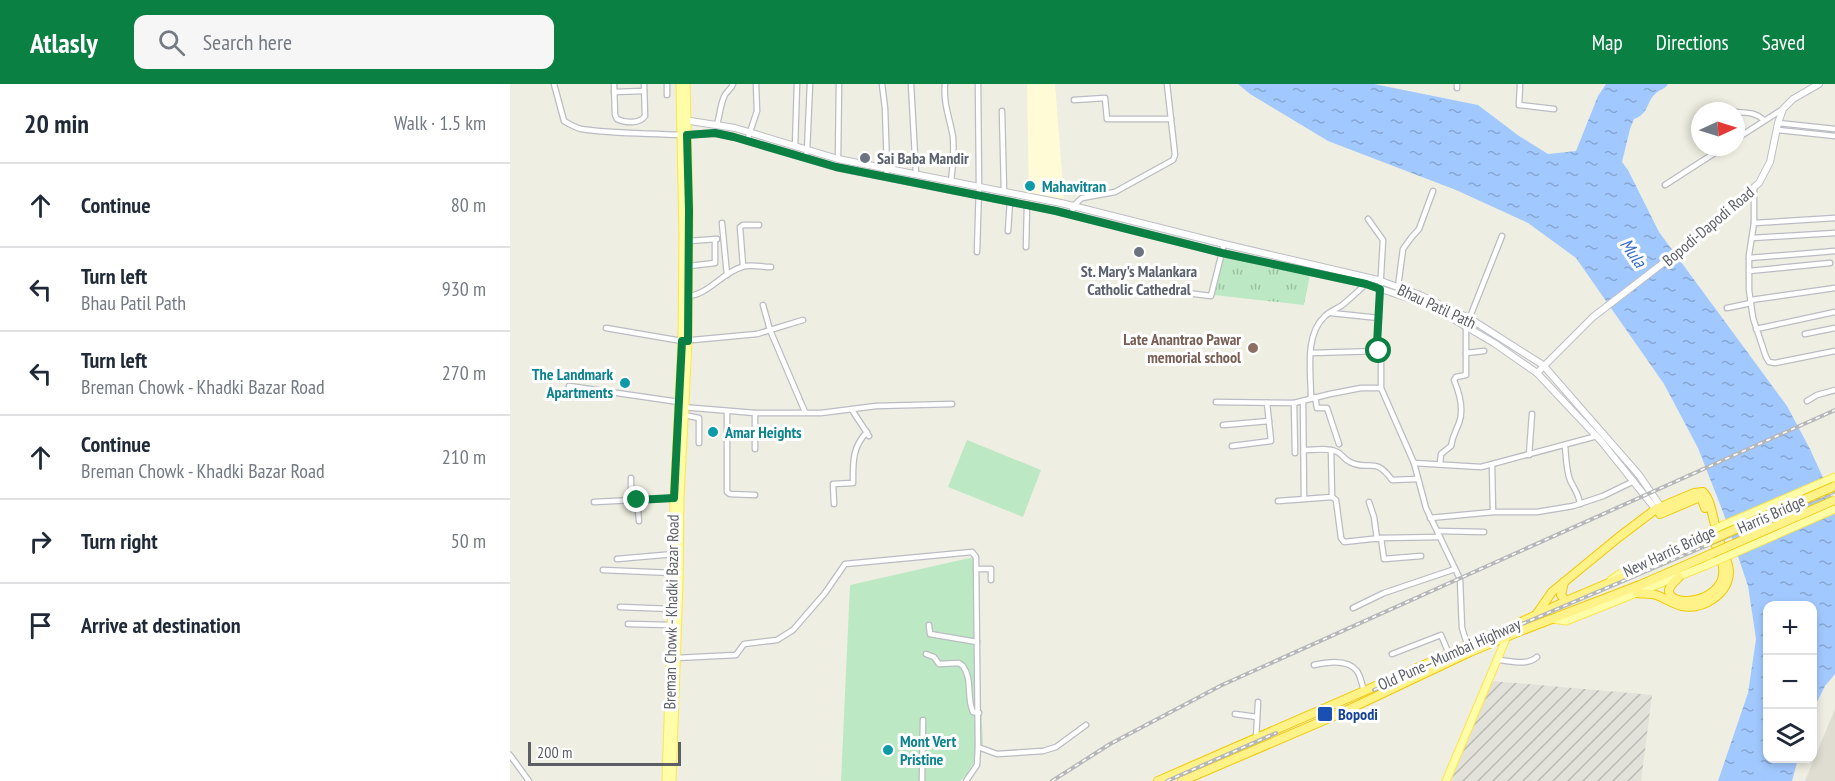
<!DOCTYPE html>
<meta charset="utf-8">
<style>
body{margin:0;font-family:"PT Sans Narrow",sans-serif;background:#f6f6f7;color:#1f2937}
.controls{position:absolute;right:18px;bottom:18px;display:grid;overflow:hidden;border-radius:12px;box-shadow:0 3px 9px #0003}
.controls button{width:54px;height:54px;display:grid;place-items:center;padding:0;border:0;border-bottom:2px solid #e0e1e3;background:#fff;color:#1f2937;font:30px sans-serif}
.compass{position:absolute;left:1181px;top:18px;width:54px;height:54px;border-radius:50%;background:#fff;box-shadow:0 3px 9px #0003;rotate:86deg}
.scale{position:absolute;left:18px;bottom:15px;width:153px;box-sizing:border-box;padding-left:6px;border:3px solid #5b5e65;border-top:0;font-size:16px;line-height:21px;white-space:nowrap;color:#5b5e65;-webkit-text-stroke:4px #fff;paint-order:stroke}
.stop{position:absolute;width:18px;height:18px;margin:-14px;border:4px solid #0b8043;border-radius:50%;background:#fff}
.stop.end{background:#0b8043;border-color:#fff;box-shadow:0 2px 6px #0008}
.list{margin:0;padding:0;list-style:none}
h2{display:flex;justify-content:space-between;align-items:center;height:78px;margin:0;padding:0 24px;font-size:26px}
h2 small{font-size:20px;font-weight:400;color:#747a83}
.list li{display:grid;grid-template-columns:39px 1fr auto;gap:18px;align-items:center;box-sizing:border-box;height:84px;padding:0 24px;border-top:2px solid #e0e1e3}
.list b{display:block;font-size:22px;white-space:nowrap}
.list p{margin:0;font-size:20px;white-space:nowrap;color:#747a83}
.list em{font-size:20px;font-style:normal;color:#747a83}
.icon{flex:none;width:33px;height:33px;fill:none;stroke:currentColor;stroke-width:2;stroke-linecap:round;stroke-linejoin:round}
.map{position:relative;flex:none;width:1325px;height:697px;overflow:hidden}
header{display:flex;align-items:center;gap:36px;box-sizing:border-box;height:84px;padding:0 30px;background:#0b8043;color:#fff}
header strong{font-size:28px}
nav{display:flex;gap:33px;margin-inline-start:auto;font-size:21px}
.search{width:420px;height:54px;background:#f6f6f7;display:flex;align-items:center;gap:15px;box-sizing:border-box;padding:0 21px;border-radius:12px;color:#747a83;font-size:22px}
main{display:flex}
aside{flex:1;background:#fff}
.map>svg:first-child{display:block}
.commercial{fill:#fffbd7}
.industrial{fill:url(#industrial-furrows)}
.education{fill:#dfddd1}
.park{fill:url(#park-tufts)}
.garden{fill:#bce9c3}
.water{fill:url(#water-ripples)}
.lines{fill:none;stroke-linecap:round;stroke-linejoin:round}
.street-casing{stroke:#babcc3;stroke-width:7}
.secondary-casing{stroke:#bdbfc7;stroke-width:8}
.primary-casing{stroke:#fee54c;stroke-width:9}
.highway-casing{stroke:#f1c800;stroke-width:10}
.street{stroke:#fff;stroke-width:4.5}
.secondary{stroke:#fff;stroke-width:6}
.primary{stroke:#fffda7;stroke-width:7}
.highway{stroke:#fff289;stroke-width:8}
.rail-casing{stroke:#b6b7b8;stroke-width:4}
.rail{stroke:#fff;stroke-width:1.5;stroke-dasharray:4.5;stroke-linecap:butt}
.primary-bridge-casing{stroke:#fee54c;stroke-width:9;stroke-linecap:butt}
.highway-bridge-casing{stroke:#f1c800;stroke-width:10;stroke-linecap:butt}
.primary-bridge{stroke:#fffda7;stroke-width:7}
.highway-bridge{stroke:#fff289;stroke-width:8}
.route{stroke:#0b8043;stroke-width:8}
.worship-dot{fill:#6b7280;stroke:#fff;stroke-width:2}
.culture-dot{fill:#0f9aa8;stroke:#fff;stroke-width:2}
.education-dot{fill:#8d6e63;stroke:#fff;stroke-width:2}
.transit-dot{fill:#1a4fb4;stroke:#fff;stroke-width:2}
.labels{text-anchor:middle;stroke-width:6;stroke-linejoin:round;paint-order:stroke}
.worship-label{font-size:16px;font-weight:bold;fill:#5b616d;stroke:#fff;text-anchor:start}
.culture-label{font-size:16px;font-weight:bold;fill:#0d838f;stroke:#fff;text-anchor:start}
.street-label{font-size:16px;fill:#5b5e65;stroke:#fff}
.education-label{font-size:16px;font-weight:bold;fill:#785e54;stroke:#fff;text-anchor:end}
.transit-label{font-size:16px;font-weight:bold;fill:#164399;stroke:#fff;text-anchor:start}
.water-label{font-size:18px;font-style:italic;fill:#3a6dce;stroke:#fff}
</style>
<header>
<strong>Atlasly</strong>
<div class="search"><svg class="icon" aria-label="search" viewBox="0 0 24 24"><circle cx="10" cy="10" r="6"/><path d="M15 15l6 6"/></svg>Search here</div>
<nav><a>Map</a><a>Directions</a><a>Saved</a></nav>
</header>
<main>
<aside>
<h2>20 min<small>Walk · 1.5 km</small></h2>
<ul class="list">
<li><svg class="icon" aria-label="ahead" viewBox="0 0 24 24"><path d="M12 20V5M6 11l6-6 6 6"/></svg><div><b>Continue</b></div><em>80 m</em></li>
<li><svg class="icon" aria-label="left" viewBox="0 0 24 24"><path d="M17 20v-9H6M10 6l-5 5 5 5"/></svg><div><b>Turn left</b><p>Bhau Patil Path</p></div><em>930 m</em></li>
<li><svg class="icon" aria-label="left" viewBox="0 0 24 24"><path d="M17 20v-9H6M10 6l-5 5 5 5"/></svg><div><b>Turn left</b><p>Breman Chowk - Khadki Bazar Road</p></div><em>270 m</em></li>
<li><svg class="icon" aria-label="ahead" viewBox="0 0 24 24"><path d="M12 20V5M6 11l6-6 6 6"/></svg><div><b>Continue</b><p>Breman Chowk - Khadki Bazar Road</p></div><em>210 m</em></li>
<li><svg class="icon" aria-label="right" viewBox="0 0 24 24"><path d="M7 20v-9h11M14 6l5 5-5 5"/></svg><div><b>Turn right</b></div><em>50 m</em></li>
<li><svg class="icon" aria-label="arrive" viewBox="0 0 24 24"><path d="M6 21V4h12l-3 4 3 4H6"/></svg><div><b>Arrive at destination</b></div></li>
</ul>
</aside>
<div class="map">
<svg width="1325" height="697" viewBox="0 0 1325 697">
<defs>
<pattern id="industrial-furrows" width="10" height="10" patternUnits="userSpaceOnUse" patternTransform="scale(1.5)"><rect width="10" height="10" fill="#e2e1da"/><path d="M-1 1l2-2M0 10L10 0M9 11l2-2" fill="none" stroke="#babab4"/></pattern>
<pattern id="park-tufts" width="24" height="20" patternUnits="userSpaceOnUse" patternTransform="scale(1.5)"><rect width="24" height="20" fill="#bce9c3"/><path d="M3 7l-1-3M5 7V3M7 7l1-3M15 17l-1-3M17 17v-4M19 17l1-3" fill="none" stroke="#9cc0a2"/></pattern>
<pattern id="water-ripples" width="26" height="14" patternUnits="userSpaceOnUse" patternTransform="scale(1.5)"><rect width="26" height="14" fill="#a2c9ff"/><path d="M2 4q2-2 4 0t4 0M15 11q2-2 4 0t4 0" fill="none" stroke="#87a6d2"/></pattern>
</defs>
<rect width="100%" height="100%" fill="#efeee2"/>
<path class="commercial" d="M 517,0 L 545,0 L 554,115 L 519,109 Z"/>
<path class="industrial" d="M 982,597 L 1142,611 L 1131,697 L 941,697 Z"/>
<path class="education" d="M 1325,625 L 1325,697 L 1295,697 Z"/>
<path class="park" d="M 714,172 L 800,191 L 794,221 L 704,211 Z"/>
<g class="garden">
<path d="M 457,356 L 531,386 L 513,433 L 438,403 Z"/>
<path d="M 464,473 L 473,662 L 457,690 L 450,697 L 331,697 L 340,501 Z"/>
</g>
<path class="water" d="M 728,0 L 864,0 L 968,21 L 1009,52 L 1038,70 L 1066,67 L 1088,12 L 1096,0 L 1158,0 C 1155,5 1151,5 1146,9 C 1136,18 1139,30 1124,35 L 1120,45 L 1112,78 L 1118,86 L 1149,148 L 1277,322 L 1300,365 L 1325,420 L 1325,590 L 1315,602 L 1303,626 L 1302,522 L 1258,522 L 1258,674 L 1288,675 L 1282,697 L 1208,697 L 1238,609 L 1246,555 L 1238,502 L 1213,428 L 1188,364 L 1154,300 L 1066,174 L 1018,139 L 946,106 L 818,57 L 740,10 Z"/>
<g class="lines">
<g class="street-casing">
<g id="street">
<path d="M 44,0 L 54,37 C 59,40 64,43 71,45 C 103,50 138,49 171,51"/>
<path d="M 104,0 L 105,31 L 107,35 C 115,39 130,40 135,32 L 134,0"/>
<path d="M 157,0 L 157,11"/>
<path d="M 372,0 L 375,24 L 377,84 L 376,93"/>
<path d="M 401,0 L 406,90"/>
<path d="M 435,0 C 433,19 440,35 443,53 C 444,68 443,82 441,97"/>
<path d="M 1010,0 L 1009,21 L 1044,25"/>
<path d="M 947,4 L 947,0"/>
<path d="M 104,8 L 134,7"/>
<path d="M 564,16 L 595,14 L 597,35 L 661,35"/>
<path d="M 492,27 L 494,107"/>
<path d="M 1226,28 C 1238,29 1245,28 1254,36"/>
<path d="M 1268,39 L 1325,45"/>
<path d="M 207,40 C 210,31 210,22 214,13 C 216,7 221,6 223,0"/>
<path d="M 1267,46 L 1325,52"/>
<path d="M 1226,55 L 1273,25"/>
<path d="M 237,57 L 247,27 L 246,0"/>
<path d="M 285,63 L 287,0"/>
<path d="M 295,74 L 297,67 L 300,0"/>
<path d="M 328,75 L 329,0"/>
<path d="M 1155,101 L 1214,63"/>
<path d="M 1244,104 L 1244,139 L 1239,171 L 1239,206 L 1243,234 L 1256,273 L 1259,278 L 1265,279 L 1325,267"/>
<path d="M 562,130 L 563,122 L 572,114 L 605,108 L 663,76 L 665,71 L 657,0"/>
<path d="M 858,135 L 873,156 L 867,260 L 871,278 L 871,304 L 904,379 L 916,424 L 950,495 L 952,544 L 958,563"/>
<path d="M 212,139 L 217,191"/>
<path d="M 1244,139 L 1325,134"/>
<path d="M 498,147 L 500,117"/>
<path d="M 1242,154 L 1325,149"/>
<path d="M 179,157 L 207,155"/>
<path d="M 516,163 L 517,121"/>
<path d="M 467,168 L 469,102 L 468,0"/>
<path d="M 1239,174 L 1325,167"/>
<path d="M 179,182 L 205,179 L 205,155"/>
<path d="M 233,182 L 230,143 L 233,141 L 249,141"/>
<path d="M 1239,187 L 1320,179"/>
<path d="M 888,203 L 893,165 L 901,154 L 909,145 L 923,107"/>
<path d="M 661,207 L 701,212 L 714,160"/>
<path d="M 178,212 C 198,211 213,188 232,183 C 240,180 252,183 261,183"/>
<path d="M 1241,216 L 1325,204"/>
<path d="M 253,221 L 260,246 L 295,328"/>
<path d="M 1217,224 L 1241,219"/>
<path d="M 821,229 L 869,234"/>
<path d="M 96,244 L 172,257 L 247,250 L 293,236"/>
<path d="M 1246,245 L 1325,228"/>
<path d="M 1295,250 L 1325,244"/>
<path d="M 801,269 L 869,267"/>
<path d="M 956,269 L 974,267"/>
<path d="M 59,302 L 169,318"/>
<path d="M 805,313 L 807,324 L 817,324 L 829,360"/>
<path d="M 801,314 C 801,289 794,251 815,232 C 819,228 826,225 831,222 C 840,215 848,207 856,200"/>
<path d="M 793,317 L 794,415"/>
<path d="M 1297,317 L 1307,311 L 1325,306"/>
<path d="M 706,318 L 784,319 L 820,310 L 851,304 L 871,304"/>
<path d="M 784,319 L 785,369"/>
<path d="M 172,323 L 245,329 L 311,329 L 366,322 L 442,320"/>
<path d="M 342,326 L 359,352"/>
<path d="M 217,327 L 217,408 L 220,410 L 245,411"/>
<path d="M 245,329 L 245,365"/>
<path d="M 174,331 L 189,334 L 189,359"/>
<path d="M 713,341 L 759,337"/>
<path d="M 1055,361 C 1056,373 1056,385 1060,396 C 1064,405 1069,410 1070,420"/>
<path d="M 722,362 L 761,357 L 757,319"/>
<path d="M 795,366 C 804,366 821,363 829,369 C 833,372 835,376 840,378 C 860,388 864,371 882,396 L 908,395"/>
<path d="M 1019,371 L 1022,330"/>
<path d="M 904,379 L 971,383 L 1087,352"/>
<path d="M 930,380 L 931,370 L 941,362 C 943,351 945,349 949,339 C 954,326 949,308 944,296 L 946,293 L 956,291 L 956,243 L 992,152"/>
<path d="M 982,381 L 983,428"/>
<path d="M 121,394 L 121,416"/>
<path d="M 822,413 L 826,416 L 831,454 L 834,458 L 871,454 L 930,453"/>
<path d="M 127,416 L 129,437"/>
<path d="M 768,417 L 822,413 L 821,366"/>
<path d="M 84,418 L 164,414"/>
<path d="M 859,418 L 864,433 L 867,455"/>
<path d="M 324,420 L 323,400 L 343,399 C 343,379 342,363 357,348"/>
<path d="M 920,434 L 983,428 L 1027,428 L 1063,422 L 1093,412 L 1124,397"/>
<path d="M 928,447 L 974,448"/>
<path d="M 871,454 L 874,475 L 911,472"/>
<path d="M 107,475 L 164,470"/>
<path d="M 466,485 L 481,485 L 481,496"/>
<path d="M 93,486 L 163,489"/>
<path d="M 110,523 L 162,525"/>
<path d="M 843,524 L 874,509 L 945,485"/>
<path d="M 118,540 L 161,541"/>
<path d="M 419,541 L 420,550 L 467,558"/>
<path d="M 416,570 L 424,573 L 429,580 L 449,579 L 453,582 C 463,596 456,613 463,628 L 469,629"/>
<path d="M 882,570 L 931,551 L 939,570"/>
<path d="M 166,574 L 226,571 L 234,560 L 267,556 L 283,546 L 315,509 L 335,480 L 462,468 L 466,473 L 468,663 L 467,681 L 456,697"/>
<path d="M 988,576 C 1001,577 1017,582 1027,573"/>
<path d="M 804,581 C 817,578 838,575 847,587 C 851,593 852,601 854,607"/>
<path d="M 725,630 L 747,633"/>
<path d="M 746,655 L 748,618"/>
<path d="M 468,663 L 487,670 L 533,667 L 546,663 L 576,641"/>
<path d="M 0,671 L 19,697"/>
<path d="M 412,697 L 413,636"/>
</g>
</g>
<g class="secondary-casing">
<g id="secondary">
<path d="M 174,36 L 225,44 L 328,75 L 551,119 L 714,160 L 868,196 L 910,211 L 959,234 L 1033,281 L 1129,391 L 1153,426"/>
<path d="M 175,51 L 205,49 L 224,53 L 325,83 L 546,127 L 712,169 L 856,200 L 904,216 L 928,226 L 984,259 L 1027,289 L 1091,357 L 1147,427"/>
<path d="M 1027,289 L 1083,233 L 1170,166 L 1249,99 L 1260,78 L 1268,39 L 1273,25 L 1283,15 L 1309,0"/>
</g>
</g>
<g class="primary-casing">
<g id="primary">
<path d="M 1209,443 L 1325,393"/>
<path d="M 1101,496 L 1108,491 L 1179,457"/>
<path d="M 1043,535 L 1056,537 L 1197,481"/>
<path d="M 156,697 L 163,489 L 164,414 L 172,257 L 173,152 L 170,0"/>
<path d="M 162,697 L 169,500 L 170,414 L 178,257 L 179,126 L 176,0"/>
<path d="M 936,697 L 998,550"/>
</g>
</g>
<g class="highway-casing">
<g id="highway">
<path d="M 1150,430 L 1190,413 L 1192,415 L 1195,424"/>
<path d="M 1169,493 C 1165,497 1158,503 1159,508 C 1163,525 1210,517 1213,491 C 1215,478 1206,462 1201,451"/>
<path d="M 1054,498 L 1051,511 L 1056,517"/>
<path d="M 1026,531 L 1042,508 L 1109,453 L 1146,425 L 1184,409 L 1193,408 C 1202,416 1204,443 1209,456 C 1213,466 1218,477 1219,487 C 1219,510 1193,526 1172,522 C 1163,520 1155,514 1146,511 C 1140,509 1133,510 1127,509"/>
<path d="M 648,697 L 994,546 L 1056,517 L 1196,458"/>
<path d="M 672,697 L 831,629 L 960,568 L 1013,546 L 1130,501 L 1201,470"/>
</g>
</g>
<use href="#street" class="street"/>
<use href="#secondary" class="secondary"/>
<use href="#primary" class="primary"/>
<use href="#highway" class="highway"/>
<g class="rail-casing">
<g id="rail">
<path d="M 864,606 L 986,551 L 1325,407"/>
<path d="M 542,697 L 600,660 L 712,601 L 1325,326"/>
<path d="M 657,697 L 766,649"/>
</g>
</g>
<use href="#rail" class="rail"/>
<g class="primary-bridge-casing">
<g id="primary-bridge">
<path d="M 1179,457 L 1209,443"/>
<path d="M 1197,481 L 1325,425"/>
</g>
</g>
<g class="highway-bridge-casing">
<g id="highway-bridge">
<path d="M 1196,458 L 1325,402"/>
<path d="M 1201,470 L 1325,416"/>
</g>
</g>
<use href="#primary-bridge" class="primary-bridge"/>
<use href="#highway-bridge" class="highway-bridge"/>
</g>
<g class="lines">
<path class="route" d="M 127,416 L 164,414 L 172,257 L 178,257 L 179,126 L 177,51 L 205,49 L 224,53 L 326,83 L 546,127 L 712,169 L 856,200 L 870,205 L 867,260 L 869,267"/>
</g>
<g class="worship-dot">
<circle cx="355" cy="74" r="6"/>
<circle cx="629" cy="168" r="6"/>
</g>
<g class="culture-dot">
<circle cx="520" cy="102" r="6"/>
<circle cx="115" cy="299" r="6"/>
<circle cx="203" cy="348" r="6"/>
<circle cx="378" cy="666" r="6"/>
</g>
<circle class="education-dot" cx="743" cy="264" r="6"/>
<rect class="transit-dot" x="807" y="622" width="16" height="16" rx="3"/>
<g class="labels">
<g class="worship-label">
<text x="367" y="80">Sai Baba Mandir</text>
<text x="629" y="193" text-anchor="middle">St. Mary's Malankara<tspan x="629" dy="18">Catholic Cathedral</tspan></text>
</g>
<g class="culture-label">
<text x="532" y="108">Mahavitran</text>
<text x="103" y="296" text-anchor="end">The Landmark<tspan x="103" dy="18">Apartments</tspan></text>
<text x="215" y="354">Amar Heights</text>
<text x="390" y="663">Mont Vert<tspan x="390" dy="18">Pristine</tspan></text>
</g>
<g class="street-label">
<text transform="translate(1198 142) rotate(-40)" y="6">Bopodi-Dapodi Road</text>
<text transform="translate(927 222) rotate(25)" y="6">Bhau Patil Path</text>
<text transform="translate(1261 430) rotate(-24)" y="6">Harris Bridge</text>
<text transform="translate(1159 467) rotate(-25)" y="6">New Harris Bridge</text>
<text transform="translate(161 528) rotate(-89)" y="6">Breman Chowk - Khadki Bazar Road</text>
<text transform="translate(939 570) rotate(-24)" y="6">Old Pune–Mumbai Highway</text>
</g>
<g class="education-label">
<text x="731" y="261">Late Anantrao Pawar<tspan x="731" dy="18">memorial school</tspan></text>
</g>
<g class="transit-label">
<text x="828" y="636">Bopodi</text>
</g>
<g class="water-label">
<text transform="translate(1123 169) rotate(55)" y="6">Mula</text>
</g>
</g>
</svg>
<div class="controls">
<button>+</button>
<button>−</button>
<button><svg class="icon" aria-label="layers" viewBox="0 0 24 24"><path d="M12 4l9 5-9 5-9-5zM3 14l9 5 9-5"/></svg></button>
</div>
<svg class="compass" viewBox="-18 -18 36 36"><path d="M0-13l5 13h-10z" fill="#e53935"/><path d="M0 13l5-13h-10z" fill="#747a83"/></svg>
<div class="scale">200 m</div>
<div class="stop" style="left:869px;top:267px"></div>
<div class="stop end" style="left:127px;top:416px"></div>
</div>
</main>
